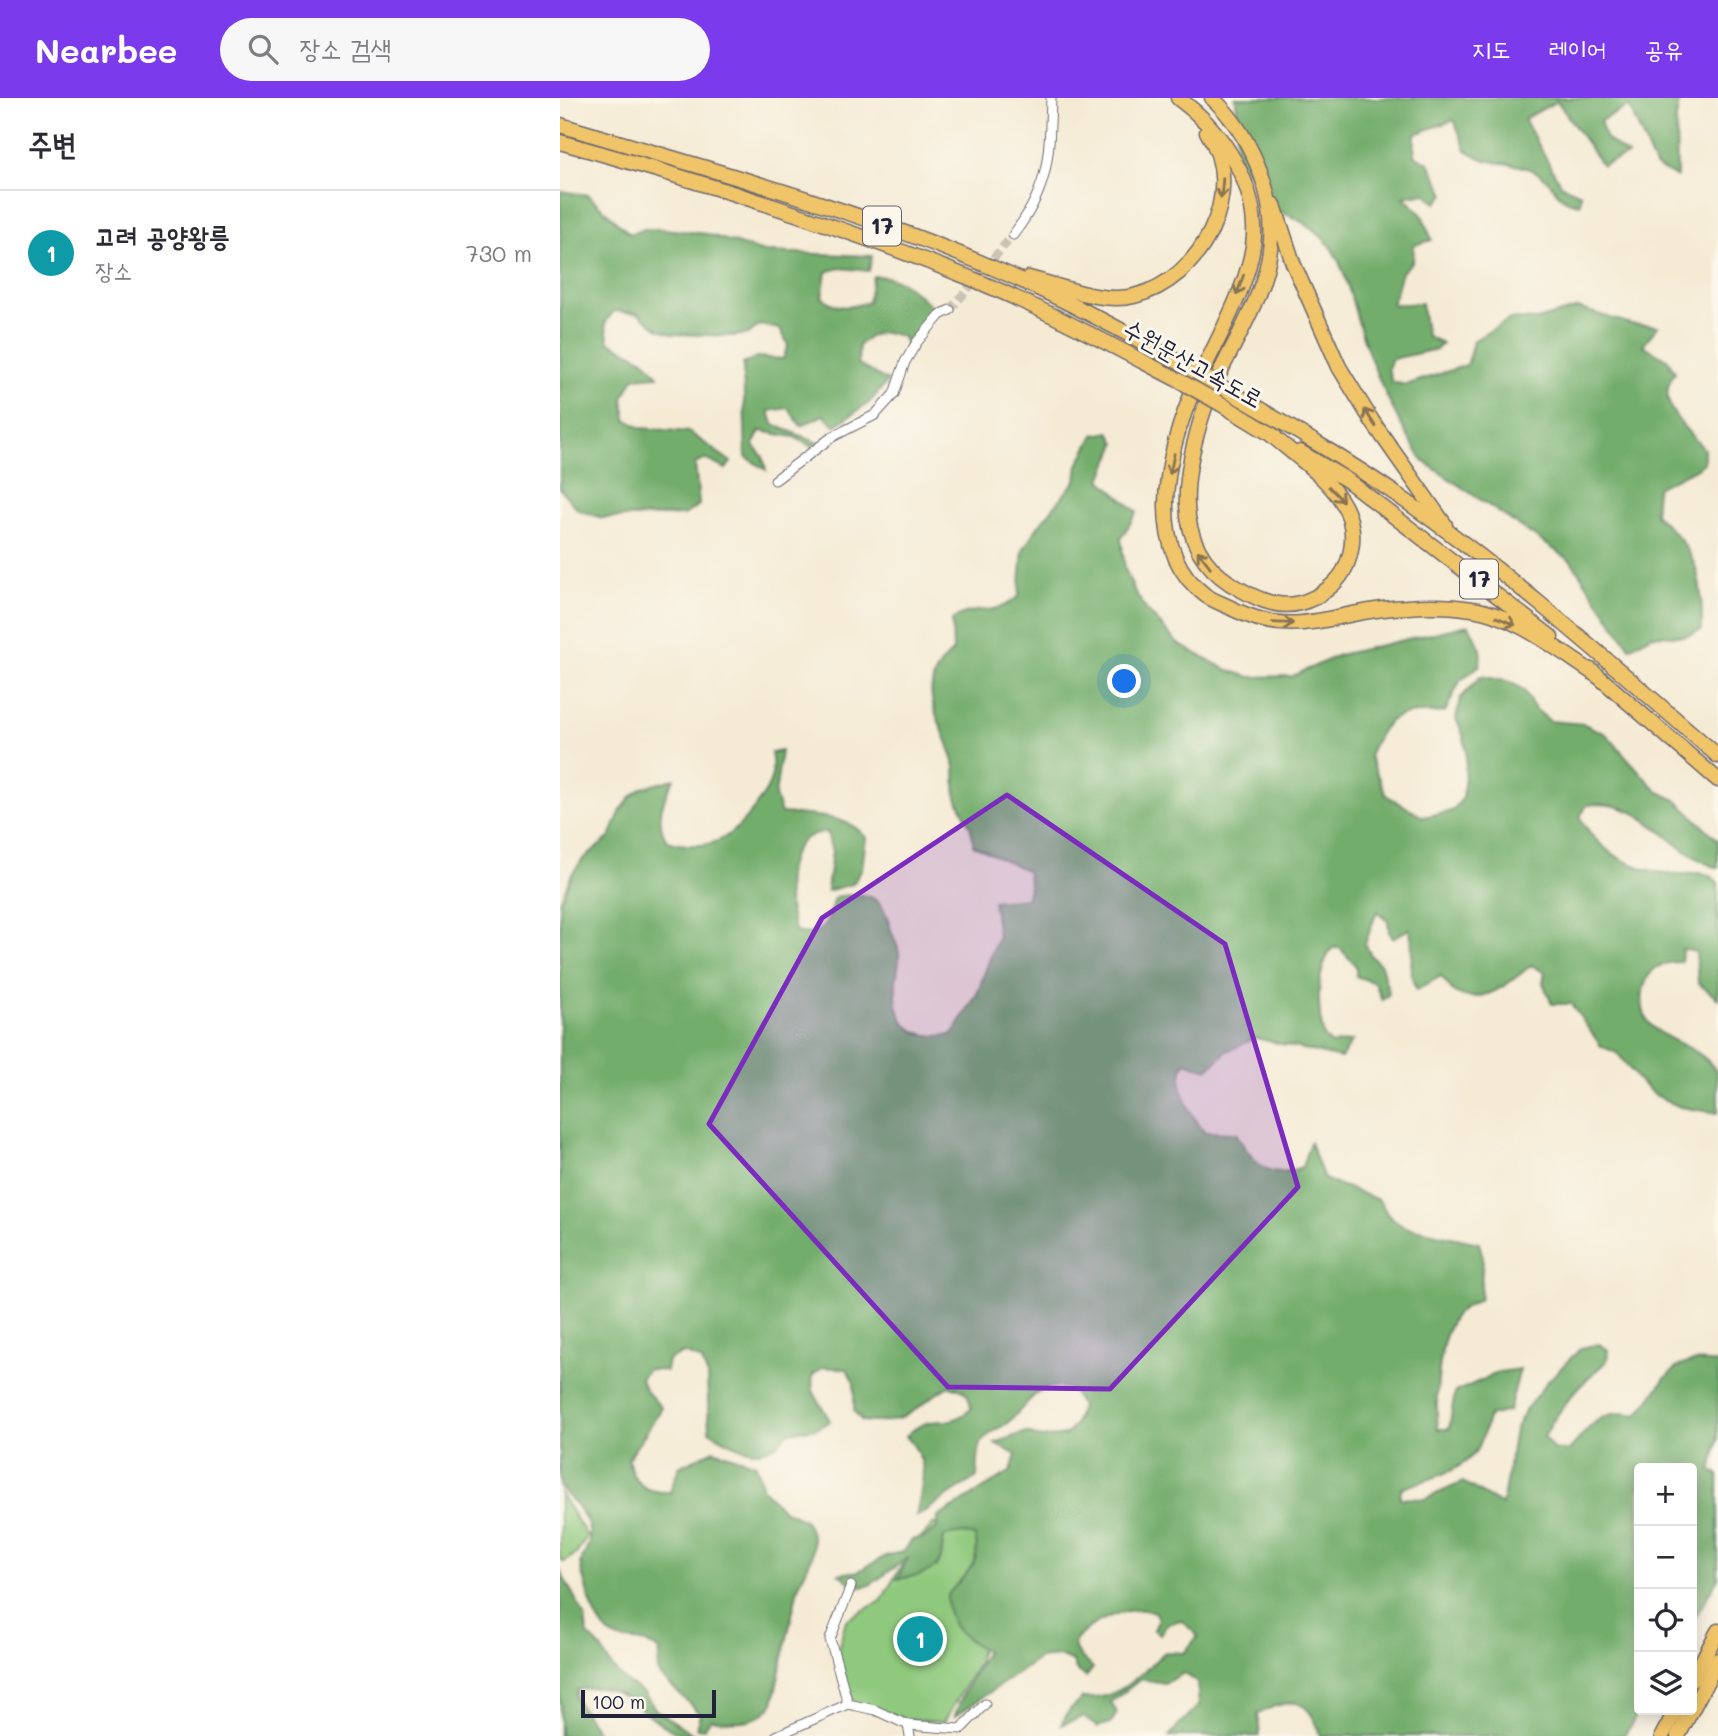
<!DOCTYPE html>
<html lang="ko">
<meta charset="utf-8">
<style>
body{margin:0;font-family:Mali,"Poor Story",sans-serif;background:#f7f7f7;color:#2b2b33}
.controls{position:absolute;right:21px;bottom:21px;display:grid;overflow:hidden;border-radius:7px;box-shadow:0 4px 18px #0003}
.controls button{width:63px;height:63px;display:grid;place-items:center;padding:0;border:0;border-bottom:2px solid #e1e1e2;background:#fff;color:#2b2b33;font:35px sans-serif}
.scale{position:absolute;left:21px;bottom:18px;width:135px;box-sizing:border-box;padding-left:7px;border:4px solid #22223b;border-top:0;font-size:19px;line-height:24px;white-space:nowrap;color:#22223b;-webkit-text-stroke:5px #fbf7ec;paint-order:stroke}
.you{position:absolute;left:565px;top:584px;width:24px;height:24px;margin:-18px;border:5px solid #fff;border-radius:50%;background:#1a73e8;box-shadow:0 0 0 10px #1a73e833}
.badge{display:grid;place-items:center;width:46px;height:46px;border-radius:50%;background:#7c3aed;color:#fff;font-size:23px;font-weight:700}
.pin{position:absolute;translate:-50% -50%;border:4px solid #fff;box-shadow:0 2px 7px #0006}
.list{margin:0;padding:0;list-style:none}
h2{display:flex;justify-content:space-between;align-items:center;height:91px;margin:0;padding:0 28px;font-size:30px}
h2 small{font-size:23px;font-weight:400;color:#7c7c81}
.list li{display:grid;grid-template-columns:46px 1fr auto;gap:21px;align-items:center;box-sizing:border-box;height:126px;padding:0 28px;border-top:2px solid #e1e1e2}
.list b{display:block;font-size:26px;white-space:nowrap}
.list p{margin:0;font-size:23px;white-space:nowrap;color:#7c7c81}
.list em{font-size:23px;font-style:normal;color:#7c7c81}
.icon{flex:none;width:38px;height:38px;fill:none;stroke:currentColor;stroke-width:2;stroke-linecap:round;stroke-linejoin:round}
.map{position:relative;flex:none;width:1158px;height:1638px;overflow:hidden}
header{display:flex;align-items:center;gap:42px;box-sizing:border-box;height:98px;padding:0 35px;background:#7c3aed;color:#fff}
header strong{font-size:33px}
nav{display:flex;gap:38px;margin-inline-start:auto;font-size:24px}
.search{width:490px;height:63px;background:#f7f7f7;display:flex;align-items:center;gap:18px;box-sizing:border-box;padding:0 24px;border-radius:38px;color:#7c7c81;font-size:26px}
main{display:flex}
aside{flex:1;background:#fff}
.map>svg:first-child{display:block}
.green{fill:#8fc97d;stroke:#58765c;stroke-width:2}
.forest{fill:#73ad6c;stroke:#4a6854;stroke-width:2}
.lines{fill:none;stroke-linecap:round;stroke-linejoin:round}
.minor-tunnel{stroke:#cbc3b6;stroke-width:9;stroke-dasharray:9 4.5;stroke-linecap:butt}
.minor-casing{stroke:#6c6871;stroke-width:11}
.highway-casing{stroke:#6c6871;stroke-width:17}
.minor{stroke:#fff;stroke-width:9}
.highway{stroke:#f0c469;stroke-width:14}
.highway-bridge-casing{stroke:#6c6871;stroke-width:17;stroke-linecap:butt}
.highway-bridge{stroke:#f0c469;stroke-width:14}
.oneway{stroke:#897352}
.marked{fill:#7b2cbf;fill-opacity:0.2;stroke:#7b2cbf;stroke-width:5;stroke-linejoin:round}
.labels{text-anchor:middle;stroke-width:6;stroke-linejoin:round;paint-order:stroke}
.shield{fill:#fbf7ec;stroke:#636270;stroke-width:2}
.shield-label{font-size:23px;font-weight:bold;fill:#22223b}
.street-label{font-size:24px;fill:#22223b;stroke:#fbf7ec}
</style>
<header>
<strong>Nearbee</strong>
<div class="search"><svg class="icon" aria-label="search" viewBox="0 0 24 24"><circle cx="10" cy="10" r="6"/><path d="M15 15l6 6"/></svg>장소 검색</div>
<nav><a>지도</a><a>레이어</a><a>공유</a></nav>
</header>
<main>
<aside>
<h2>주변<small></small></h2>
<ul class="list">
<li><span class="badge" style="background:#0f9aa8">1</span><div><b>고려 공양왕릉</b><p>장소</p></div><em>730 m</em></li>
</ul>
</aside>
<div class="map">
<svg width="1158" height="1638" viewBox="0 0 1158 1638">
<rect width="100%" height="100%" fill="#fbf7ec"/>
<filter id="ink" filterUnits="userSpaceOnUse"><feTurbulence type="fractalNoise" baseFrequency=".0143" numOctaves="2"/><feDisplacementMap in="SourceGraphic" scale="14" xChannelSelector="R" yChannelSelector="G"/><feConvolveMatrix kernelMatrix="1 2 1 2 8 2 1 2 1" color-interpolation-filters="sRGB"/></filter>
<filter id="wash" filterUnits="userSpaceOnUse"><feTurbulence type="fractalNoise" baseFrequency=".00686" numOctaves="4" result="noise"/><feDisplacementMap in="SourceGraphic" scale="28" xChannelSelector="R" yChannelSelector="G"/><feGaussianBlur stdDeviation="1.57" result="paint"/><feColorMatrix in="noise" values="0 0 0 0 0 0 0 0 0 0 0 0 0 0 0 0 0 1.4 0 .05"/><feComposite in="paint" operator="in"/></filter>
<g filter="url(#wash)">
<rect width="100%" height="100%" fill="#f5ebd5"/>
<g class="green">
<path d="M 0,1395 L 27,1438 L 17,1455 L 4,1464 L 0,1461 Z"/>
<path d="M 415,1424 L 432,1499 L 418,1565 L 384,1624 L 337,1621 L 293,1605 L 277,1555 L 286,1522 L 321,1503 L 349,1454 L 373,1426 Z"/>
</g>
<g class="forest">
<path d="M 675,0 L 1120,0 L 1116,20 L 1117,79 L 1095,68 L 1069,8 L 1040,23 L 1046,41 L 1068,57 L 1042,67 L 997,3 L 964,21 L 1001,87 L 1021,96 L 1020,106 C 992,102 998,87 978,75 C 962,65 943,67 925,62 C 919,60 912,55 906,52 L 894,22 L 855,36 L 854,57 L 869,65 L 885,96 L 876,105 L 865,95 L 844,99 L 862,117 L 872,142 L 854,147 L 853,163 L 842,174 L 832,207 L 861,205 L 867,238 L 882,245 L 877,251 L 832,261 L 828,270 L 832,284 L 846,287 L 907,267 L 913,243 L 950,221 L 977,222 L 1018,210 L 1071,226 L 1098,228 L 1083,247 L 1107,261 L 1115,274 C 1093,305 1124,328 1144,351 L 1144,365 C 1129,377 1113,380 1097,390 L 1095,416 C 1138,454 1142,475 1142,532 L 1124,538 L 1092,537 L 1070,550 L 1011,463 L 863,363 C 840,328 820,287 806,248 C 779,172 790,133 698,106 L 695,81 C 662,55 684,32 675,0 Z"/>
<path d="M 0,93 L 28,97 L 70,136 L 84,131 L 104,131 L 147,136 L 204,154 L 312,158 L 309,173 L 280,170 L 266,174 L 262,199 C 277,212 290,210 308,204 L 313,178 C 343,177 355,196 377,212 L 348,253 L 343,239 C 324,232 314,233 299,247 L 298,266 L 328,283 L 309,305 L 275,328 L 263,317 L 241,328 L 228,310 L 209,313 L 213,326 L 258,345 L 252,349 L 234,339 L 200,333 L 193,347 L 203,359 L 206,372 L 186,359 L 183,266 L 197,259 L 223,261 L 228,247 L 220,231 L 200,227 L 188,236 L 173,238 L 112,236 L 97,230 L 78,215 L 54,213 L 45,225 L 49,244 L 86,263 L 98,278 L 74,280 L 63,300 L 66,321 L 81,330 L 129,334 L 171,364 L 166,371 L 145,361 L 135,366 L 139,407 L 124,417 L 42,420 L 18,412 L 0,391 Z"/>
<path d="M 550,334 L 556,345 L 541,382 L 577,414 L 561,440 L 565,471 L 574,492 L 585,510 L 618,546 L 667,572 L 690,579 L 733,578 L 779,557 L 909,527 L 921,551 L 920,567 L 900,583 L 885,614 C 840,617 829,609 809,658 L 826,697 L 863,719 L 892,713 L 903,700 C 904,668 913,651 896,621 L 900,601 L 921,578 L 950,584 L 964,592 L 974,610 L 990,623 L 1024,626 L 1046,636 L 1097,693 L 1116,702 L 1158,742 L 1158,770 C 1106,753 1087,699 1027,707 L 1020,719 C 1038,755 1078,775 1118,776 C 1133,777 1147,770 1158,785 L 1158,901 L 1138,885 L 1136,854 L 1122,851 L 1121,864 C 1111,864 1105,865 1096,870 C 1089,874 1085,885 1083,893 C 1075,947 1133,936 1156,973 C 1158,983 1158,1003 1158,1015 L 1120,1009 L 1095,997 L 1081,985 L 1057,955 L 1041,948 L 1011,906 L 992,906 L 983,885 L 985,875 L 971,867 C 953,883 921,909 896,895 C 891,892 886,883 881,878 L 857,892 C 845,873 857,852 849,831 L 833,840 L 829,834 L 828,823 L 817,813 L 805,846 L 811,858 L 821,867 L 829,896 L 822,902 L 815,885 L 796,878 L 796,868 L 780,850 L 772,850 C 755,876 757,909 764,939 L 772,946 L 792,943 L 781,960 L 696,940 L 667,953 L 647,972 L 625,964 C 613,988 630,1015 644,1034 L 676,1035 C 693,1065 707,1083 742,1069 L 750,1044 L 764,1081 L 819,1102 L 828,1117 L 845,1129 L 919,1145 L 923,1159 L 920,1201 C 913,1205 903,1209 897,1215 C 878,1236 875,1303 878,1331 L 889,1331 L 895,1294 L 940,1274 L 960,1271 L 949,1313 L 929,1318 C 925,1328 923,1341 918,1350 C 903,1375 866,1381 841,1391 L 840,1400 L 865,1401 L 903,1384 L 942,1407 L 955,1332 L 966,1311 L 987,1284 L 1021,1250 L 1039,1246 L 1048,1252 L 1047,1263 C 1020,1286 1001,1307 984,1339 L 993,1351 L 1008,1353 C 1032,1328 1039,1309 1077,1317 C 1106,1286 1106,1256 1158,1265 L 1158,1341 L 1151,1373 L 1158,1376 L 1158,1480 L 1132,1525 L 1132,1370 L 1079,1370 L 1080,1612 L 1064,1638 L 760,1638 C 750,1599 732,1598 698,1616 L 700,1638 L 609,1638 L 639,1607 L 637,1584 L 624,1575 L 605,1585 L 581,1581 L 551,1604 L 557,1615 L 551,1625 L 537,1629 L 523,1619 L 501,1627 L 510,1611 L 523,1600 C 558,1604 581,1575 605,1554 L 624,1555 L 638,1538 L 621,1522 L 607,1526 L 600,1536 L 594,1532 L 598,1523 L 595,1514 C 569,1506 529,1523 514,1545 L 516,1554 L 533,1570 L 526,1579 L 517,1573 L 513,1564 L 499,1558 L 480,1560 L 395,1618 C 401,1595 416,1575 426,1553 C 402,1539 386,1528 387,1498 C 401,1478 423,1468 415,1438 L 402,1435 L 385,1438 C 381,1446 383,1452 381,1460 C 377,1476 351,1479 337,1481 L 349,1459 L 310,1487 L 297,1490 L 279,1476 L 299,1473 L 328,1457 L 343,1454 L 352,1442 L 365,1439 L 377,1430 L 378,1419 L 451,1373 L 456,1357 L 435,1345 L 466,1334 L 481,1340 L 506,1337 L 515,1326 L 521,1308 L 512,1292 C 476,1279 471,1306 446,1326 C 437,1332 427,1335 421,1346 C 417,1354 418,1369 417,1379 L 356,1419 C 362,1385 372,1366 346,1338 C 374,1311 383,1335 411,1311 C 410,1295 404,1291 389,1288 C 354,1308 349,1329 302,1323 L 294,1313 L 294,1285 L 287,1271 L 263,1269 L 252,1278 L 253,1293 L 270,1323 C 250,1337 244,1328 228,1335 C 223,1338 221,1344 216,1347 C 193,1362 170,1345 149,1333 L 147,1276 L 141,1262 L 124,1255 L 108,1262 L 106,1273 L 88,1271 L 80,1280 L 86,1293 L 102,1310 L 68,1361 C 73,1386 85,1395 110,1394 L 119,1369 L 154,1352 L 196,1366 L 203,1391 L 223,1412 L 245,1422 L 253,1440 L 252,1459 L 238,1489 L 213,1605 C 199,1627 174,1625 151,1621 L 143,1631 L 136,1630 L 140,1616 L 97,1574 L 100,1554 C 88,1542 76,1544 59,1541 C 36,1536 24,1484 20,1465 C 41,1430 24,1416 0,1389 L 0,803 L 12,776 L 23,761 L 50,739 L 61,712 L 72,698 L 82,690 L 114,681 C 103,701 94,721 107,743 C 148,755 171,742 195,709 C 209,690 216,679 211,655 L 221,653 L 215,698 L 221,715 C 248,718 290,716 306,740 L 302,770 L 293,786 L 267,793 L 272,754 L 267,734 C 219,735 223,803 236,834 C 265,841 269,822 275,799 C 313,793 321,797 332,835 C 334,841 338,848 339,855 C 340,864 337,873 336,882 C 333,925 350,942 392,937 L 417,896 L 438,838 L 433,803 L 466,800 L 470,787 L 467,773 L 413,747 C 414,727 401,715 396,696 C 394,688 396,678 395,669 C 386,623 348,593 393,553 L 392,522 C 417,504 432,522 459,498 L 463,452 L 479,427 L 516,382 L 518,367 L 534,337 Z"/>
<path d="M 0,1473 L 25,1518 L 27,1536 L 41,1550 L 51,1568 L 66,1584 L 84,1595 L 96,1612 L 136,1638 C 91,1638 70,1577 17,1592 L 16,1602 L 40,1638 L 0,1638 Z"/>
</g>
</g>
<g filter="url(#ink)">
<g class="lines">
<path class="minor-tunnel" d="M 390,212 L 453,137"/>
<g class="minor-casing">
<g id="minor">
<path d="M 453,137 C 490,89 489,58 491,0"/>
<path d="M 215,382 L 272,339 L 315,317 L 334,296 L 345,264 L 357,244 L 380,217 L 390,212"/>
<path d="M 288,1606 L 270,1541 L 291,1488"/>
<path d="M 348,1627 L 401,1631 L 425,1606"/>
<path d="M 216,1638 L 288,1606 L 315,1612 L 348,1627 L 350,1638"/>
</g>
</g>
<g class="highway-casing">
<g id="highway">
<path d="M 618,0 C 658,29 692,77 694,128 C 697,180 650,252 630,300 C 606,360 585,452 645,497 C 653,503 664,506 673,511 C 732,540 764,518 823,511 C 853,508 883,506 912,511 C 955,517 1002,555 1038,578"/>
<path d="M 652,0 C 688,33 715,92 711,142 C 707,203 665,253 645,309 C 625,369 608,446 671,486 C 691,498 716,512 740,505 C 759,500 780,485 787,466 C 811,403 749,371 708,334"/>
<path d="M 0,27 C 147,71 298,111 438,172 C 503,200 566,234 627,269"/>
<path d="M 0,44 C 137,82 273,125 405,178 C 479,208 549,246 620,283"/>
<path d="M 714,107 L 733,165 L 779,269 L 812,323 L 885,427"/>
<path d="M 469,180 C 501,188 542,206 574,198 C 641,182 688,94 647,34"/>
<path d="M 667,292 C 725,326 784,360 840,399 C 952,477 1055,569 1158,658"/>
<path d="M 661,306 L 714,338"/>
<path d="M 740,354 L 787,382 L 991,539"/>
<path d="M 1031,572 L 1158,682"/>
<path d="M 1132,1582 L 1158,1533"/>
<path d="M 1102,1638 L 1116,1612"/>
<path d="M 1118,1638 L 1158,1562"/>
</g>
</g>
<use href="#minor" class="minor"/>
<use href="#highway" class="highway"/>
<g class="highway-bridge-casing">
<g id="highway-bridge">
<path d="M 627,269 L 667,292"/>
<path d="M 620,283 L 661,306"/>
</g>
</g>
<use href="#highway-bridge" class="highway-bridge"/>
</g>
<defs><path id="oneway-shaft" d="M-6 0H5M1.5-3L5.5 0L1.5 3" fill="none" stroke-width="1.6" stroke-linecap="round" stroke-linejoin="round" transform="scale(1.75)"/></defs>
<g class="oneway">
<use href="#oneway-shaft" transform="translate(662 90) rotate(95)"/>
<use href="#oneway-shaft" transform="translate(680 187) rotate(110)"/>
<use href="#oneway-shaft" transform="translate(810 320) rotate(-123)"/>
<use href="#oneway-shaft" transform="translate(612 366) rotate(102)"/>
<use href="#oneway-shaft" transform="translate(776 396) rotate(46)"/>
<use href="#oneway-shaft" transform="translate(644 461) rotate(-128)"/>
<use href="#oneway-shaft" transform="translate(946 523) rotate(22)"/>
<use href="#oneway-shaft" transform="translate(723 525) rotate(2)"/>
</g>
</g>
<path class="marked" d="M 447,697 L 665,846 L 738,1089 L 550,1291 L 388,1289 L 149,1026 L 262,820 Z"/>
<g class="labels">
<g class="shield">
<rect x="303" y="108.5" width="38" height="39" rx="5"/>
<rect x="900" y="461.5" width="38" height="39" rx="5"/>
</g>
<g class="shield-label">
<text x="322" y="136">17</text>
<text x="919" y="489">17</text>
</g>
<g class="street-label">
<text transform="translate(633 266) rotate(29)" y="8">수원문산고속도로</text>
</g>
</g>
</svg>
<div class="controls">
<button>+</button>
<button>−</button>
<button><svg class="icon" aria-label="locate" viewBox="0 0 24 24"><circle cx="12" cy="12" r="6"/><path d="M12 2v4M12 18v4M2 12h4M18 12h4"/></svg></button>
<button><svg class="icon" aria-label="layers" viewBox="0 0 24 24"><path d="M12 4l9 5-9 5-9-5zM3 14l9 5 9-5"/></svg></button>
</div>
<div class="scale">100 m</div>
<div class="you"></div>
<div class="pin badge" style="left:360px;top:1541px;background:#0f9aa8">1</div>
</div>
</main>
